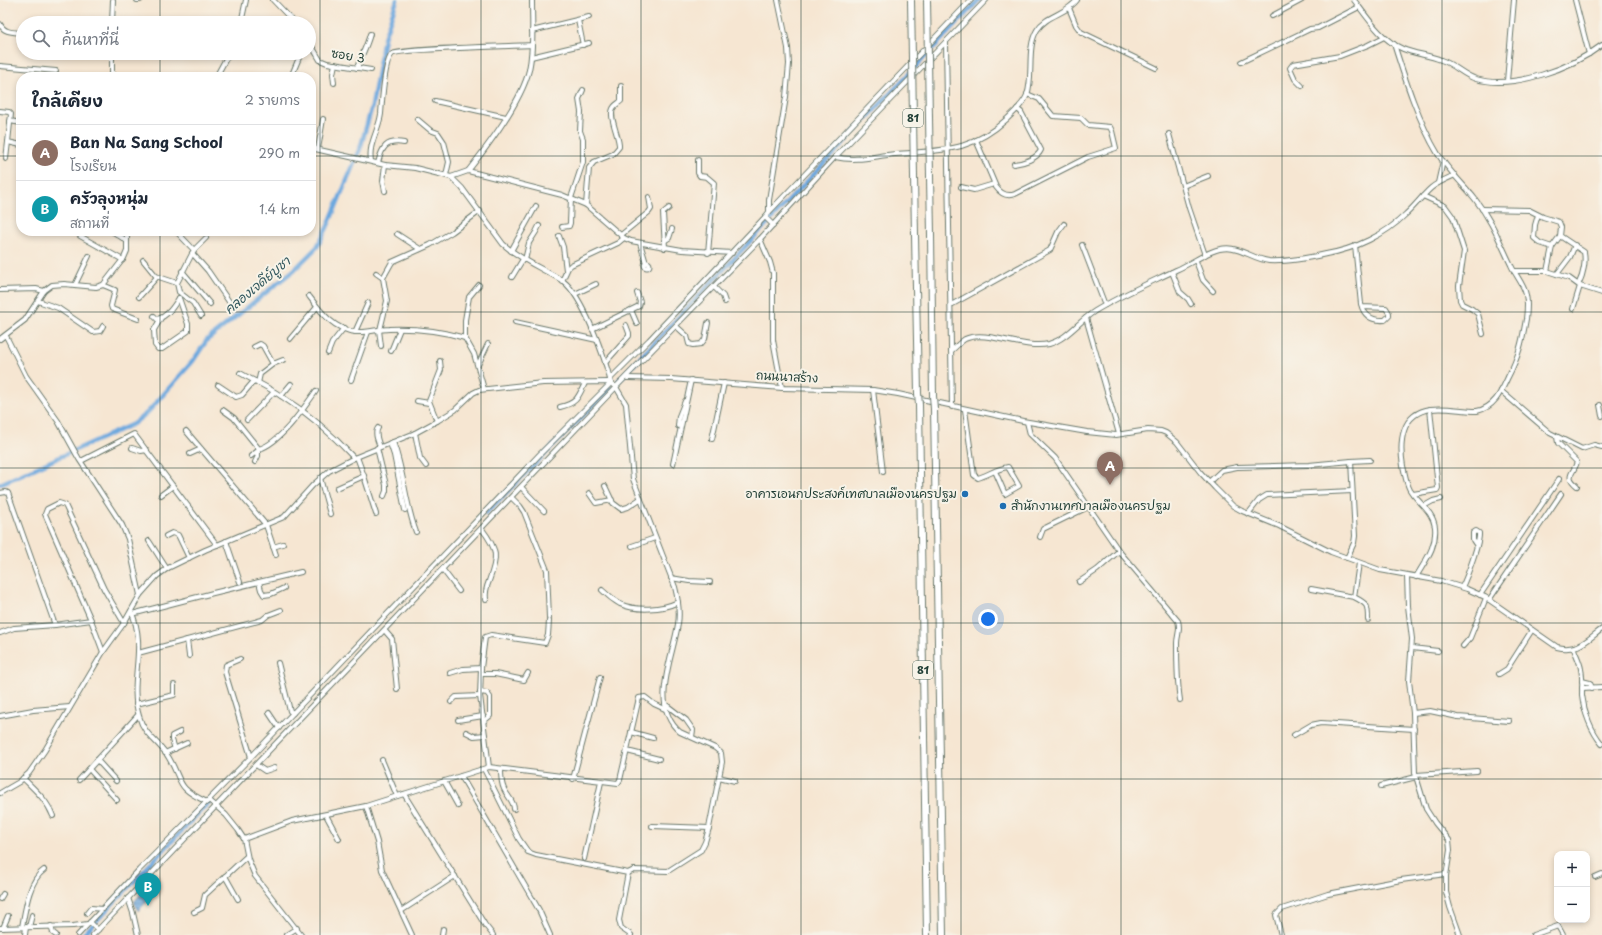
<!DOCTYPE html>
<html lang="th">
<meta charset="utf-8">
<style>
body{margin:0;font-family:"Playpen Sans","Playpen Sans Thai",sans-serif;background:#f6f6f7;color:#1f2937}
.controls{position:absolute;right:12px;bottom:12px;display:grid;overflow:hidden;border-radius:8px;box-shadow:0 2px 6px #0003}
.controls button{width:36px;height:36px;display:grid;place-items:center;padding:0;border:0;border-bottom:1px solid #e0e1e3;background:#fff;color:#1f2937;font:20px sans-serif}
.you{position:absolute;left:988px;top:619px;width:14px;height:14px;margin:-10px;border:3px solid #fff;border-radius:50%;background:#1a73e8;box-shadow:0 0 0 6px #1a73e833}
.badge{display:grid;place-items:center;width:26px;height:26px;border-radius:50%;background:#1f6fb2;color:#fff;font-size:13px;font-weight:700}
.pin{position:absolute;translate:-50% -33px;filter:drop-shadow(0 1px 2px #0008)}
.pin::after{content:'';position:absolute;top:21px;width:14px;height:12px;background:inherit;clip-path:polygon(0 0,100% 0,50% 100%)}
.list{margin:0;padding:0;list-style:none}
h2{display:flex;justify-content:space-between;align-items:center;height:52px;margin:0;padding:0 16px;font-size:17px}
h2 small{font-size:13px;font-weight:400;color:#747a83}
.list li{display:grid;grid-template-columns:26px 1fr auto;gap:12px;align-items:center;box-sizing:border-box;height:56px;padding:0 16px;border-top:1px solid #e0e1e3}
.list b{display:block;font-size:15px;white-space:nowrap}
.list p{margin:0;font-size:13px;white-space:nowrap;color:#747a83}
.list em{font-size:13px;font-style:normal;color:#747a83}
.icon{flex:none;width:22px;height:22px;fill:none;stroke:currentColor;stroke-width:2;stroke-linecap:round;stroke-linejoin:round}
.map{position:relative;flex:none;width:1602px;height:935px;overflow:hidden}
.search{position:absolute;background:#fff;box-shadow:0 2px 6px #0003;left:16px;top:16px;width:300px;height:44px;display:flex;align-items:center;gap:10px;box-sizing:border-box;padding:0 14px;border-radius:22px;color:#747a83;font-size:15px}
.panel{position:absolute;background:#fff;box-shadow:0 2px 6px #0003;left:16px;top:72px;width:300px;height:164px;border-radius:16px}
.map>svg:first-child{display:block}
.water{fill:url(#water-rules);stroke:#467289}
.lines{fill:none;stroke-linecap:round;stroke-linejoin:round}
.canal{stroke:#6da8de;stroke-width:4.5}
.minor-casing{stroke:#6a786b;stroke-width:6}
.highway-casing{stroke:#6a786b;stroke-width:8}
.minor{stroke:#fff;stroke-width:4}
.highway{stroke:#fff;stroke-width:6}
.highway-bridge-casing{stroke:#6a786b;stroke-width:8;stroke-linecap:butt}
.highway-bridge{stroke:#fff;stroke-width:6}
.grid{fill:none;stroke:#1f3d34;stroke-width:1;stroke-opacity:0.55}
.poi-dot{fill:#1f6fb2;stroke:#f7f3e8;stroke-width:1.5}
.labels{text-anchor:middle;stroke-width:4;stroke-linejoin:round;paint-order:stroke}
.shield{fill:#f7f3e8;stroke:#60746a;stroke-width:1}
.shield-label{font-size:11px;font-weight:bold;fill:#1f3d34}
.street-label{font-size:12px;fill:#1f3d34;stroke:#f7f3e8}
.poi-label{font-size:12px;fill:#1f3d34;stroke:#f7f3e8;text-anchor:end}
.water-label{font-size:13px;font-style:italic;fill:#32585e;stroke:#f7f3e8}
</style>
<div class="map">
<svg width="1602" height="935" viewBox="0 0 1602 935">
<defs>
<pattern id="water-rules" width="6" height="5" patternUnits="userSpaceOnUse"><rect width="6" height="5" fill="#6da8de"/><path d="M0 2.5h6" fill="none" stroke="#598ab5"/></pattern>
</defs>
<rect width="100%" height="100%" fill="#f7f3e8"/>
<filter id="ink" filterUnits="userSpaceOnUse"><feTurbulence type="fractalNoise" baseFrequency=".025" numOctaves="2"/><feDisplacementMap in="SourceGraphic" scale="8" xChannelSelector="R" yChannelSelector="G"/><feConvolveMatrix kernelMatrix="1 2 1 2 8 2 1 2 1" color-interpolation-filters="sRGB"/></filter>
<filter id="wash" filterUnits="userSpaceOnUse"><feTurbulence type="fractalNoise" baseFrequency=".012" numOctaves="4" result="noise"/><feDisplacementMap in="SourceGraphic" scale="16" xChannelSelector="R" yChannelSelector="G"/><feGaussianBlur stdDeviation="0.9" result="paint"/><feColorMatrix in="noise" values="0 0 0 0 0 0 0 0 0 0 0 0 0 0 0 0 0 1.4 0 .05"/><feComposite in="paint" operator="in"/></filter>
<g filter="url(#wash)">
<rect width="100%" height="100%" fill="#f6e6d2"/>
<path class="water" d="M 146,888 L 149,888 L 154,894 L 138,911 L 134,902 Z"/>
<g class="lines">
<g class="canal">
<path d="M 619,380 C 738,253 858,126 979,0"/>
<path d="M 0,484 L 133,424 L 148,412 L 193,361 L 207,340 L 294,270 L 317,247 L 327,228 L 360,149 L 372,106 L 384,38 L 397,0"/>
<path d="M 486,513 L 611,388"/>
<path d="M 83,935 L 211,800"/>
</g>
</g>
</g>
<g filter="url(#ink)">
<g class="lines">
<g class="minor-casing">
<g id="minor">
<path d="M 137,0 L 140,0"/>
<path d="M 273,0 L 295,23"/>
<path d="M 1354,0 C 1367,17 1382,41 1403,49 C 1415,54 1429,55 1441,60 C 1454,64 1463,75 1476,79 C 1513,90 1572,68 1602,45"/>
<path d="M 1575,0 L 1589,54"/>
<path d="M 1069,8 L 1076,25 L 1081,32 L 1156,68"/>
<path d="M 1272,16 L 1302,0"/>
<path d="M 578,20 L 583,45"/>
<path d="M 112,23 L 113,0"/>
<path d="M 241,23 L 246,0"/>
<path d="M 0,24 C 4,33 13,32 23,33"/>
<path d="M 532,31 L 589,17"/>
<path d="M 309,41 L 320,60 L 327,63 L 371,70"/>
<path d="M 946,42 L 952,407"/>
<path d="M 1394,44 C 1405,79 1419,123 1438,154 C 1448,170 1463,184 1475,199 C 1492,221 1499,240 1511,265 C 1515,275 1524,284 1526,295 C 1528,303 1527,311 1526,319 C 1522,342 1519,356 1508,377 C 1501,392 1495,407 1477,411 C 1462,411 1446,407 1431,409 C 1401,413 1399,442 1403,466 C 1405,474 1406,483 1410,490 C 1418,503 1433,511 1435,527 C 1437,547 1425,561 1416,577"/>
<path d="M 112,53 L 112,77"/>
<path d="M 531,57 L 589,43"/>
<path d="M 1241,62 L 1310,29 L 1318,28 L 1359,7"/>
<path d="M 0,66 L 56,71"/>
<path d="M 357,68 C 361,56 367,46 370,34"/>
<path d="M 216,77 L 229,53"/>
<path d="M 291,77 L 301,53"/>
<path d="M 1507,81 L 1514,0"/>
<path d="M 334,83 L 333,74 L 335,64"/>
<path d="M 1302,86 L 1295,79 L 1290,68 L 1293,64 L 1340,56 L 1368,45 L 1384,37"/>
<path d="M 435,101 L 506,117"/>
<path d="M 0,111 L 9,112 L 11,114 L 8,142 L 21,145"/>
<path d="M 417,119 L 430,130 L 438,133 L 444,142 L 449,162 L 446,175"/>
<path d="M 10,121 L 21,123"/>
<path d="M 1169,134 L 1189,208 L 1205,255"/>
<path d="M 976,140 L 996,187 C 1001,194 1007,197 1015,194 L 1088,157 L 1116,148 L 1112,131 L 1110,127 L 1088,125 L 1081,118 L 1053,116 L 1039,99 L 1027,94"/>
<path d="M 318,149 L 323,119"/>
<path d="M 835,157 C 858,162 873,156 895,154 C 942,150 970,153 1007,119 C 1014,112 1023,105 1027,95 C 1034,76 1026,48 1037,30 C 1046,15 1067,14 1077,0"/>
<path d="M 6,159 L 8,142"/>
<path d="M 698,160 L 698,173 L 700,176 L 707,177 L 714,183 L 708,253"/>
<path d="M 371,161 C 368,144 379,130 381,114 C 382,102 384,62 392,54 C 397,49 515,46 532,45"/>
<path d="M 378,163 C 382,147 386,140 404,143"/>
<path d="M 1014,164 C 1023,163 1037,159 1041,150 L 1021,112 L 1017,109"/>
<path d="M 468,171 C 487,147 522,100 529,70 C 534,47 532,23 532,0"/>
<path d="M 451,177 L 468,171 L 562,195 L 586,205 L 624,238 L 631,241 L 682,250 L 732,253"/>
<path d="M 1438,183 L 1443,161"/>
<path d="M 1183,186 L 1208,176"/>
<path d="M 961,187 L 974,190 L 994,184"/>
<path d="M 385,191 L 383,181 L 385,165"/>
<path d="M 1423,196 L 1445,206 L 1453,217 L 1464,251 L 1459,286 L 1460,300 L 1462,304 L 1472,309 L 1478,314 L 1483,334"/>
<path d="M 586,205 L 589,168 L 594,162 L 613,154 L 619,147 C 620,137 607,115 614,107 C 616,104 619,103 621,101 L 621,86"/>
<path d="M 1482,209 L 1529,210 L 1543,217 L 1559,222 L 1561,227 L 1560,236 L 1584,252 C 1586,262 1583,275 1579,283"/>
<path d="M 769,212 L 971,0"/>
<path d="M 1538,215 L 1535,225 L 1534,238 L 1540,243 L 1552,247"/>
<path d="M 765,217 L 773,225"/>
<path d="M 562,227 L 569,226 L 570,223 L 571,198 L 583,162 L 583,139 L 580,131 L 581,112 L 579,99 L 583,90"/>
<path d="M 112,231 L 127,241"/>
<path d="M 176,231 L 194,250"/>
<path d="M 397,234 L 420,249"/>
<path d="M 621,235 L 649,212 L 651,209 L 649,197"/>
<path d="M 80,236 L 123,260"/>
<path d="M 559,236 L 563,247 L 566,270"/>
<path d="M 760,239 L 770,262 L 773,273 L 773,340 L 782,388"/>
<path d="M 664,241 L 669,238 L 672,229"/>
<path d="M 640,243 L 646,263"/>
<path d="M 1082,245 L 1105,305"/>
<path d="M 1355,245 L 1361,304 C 1364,316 1372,321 1385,320 L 1389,316 L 1389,313 L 1386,308 L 1362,307"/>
<path d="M 665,248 L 663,213 L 669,208"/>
<path d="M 511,251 L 536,206"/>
<path d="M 192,253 L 208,271 L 230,303"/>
<path d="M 143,260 L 156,276 L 177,283"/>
<path d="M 525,260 L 529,243 L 536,232 L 539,226"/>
<path d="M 1196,261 L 1203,280 L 1213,291"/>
<circle cx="647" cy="265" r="2.5"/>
<path d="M 182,271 L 210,304"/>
<path d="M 1514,271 L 1547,271 L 1552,247 L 1560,236"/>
<path d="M 1547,271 L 1569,278 L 1580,286 L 1602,293"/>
<path d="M 1172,272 L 1180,292 L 1188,299 L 1191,304"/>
<path d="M 376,273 L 383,278"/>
<path d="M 1557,274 L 1570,257 L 1575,245"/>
<path d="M 512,277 L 523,259"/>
<path d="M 562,281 L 568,268 L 571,265 L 618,243 L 624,238"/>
<path d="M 75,285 L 89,256"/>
<path d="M 103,285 L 115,290 L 111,306 L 112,309 L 138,319"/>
<path d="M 714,287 L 723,296 L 725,302"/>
<path d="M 0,290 L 36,289 L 44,291"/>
<path d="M 575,294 L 596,284"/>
<path d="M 309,296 C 321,312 334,330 356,332 C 367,333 378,329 389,329 C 415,328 441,331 465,338 L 474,354 L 484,389"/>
<path d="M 139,297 L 157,277"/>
<path d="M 38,301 L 58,308 L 93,332 L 100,331 L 103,326"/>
<path d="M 951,305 L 1050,250 L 1058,232 L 1064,224"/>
<path d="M 1573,309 L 1580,286"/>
<path d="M 631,310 L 637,324"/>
<path d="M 154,316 L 157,319 C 167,317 174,306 179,298"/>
<path d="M 201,316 L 193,303 L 179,292 L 177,283 L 194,250 L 206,238"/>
<path d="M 161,318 L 154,330 L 155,345 L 158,349 L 162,349 L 188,331 L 188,324 L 179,298"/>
<path d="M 1086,318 L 1119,434"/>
<path d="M 515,322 L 597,340"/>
<path d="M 676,326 L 687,336 L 689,344 L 693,345 L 701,344 L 705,339 L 708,323"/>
<path d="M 592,329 L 639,306 L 640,302 L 637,293"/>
<path d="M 379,330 L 381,346"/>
<path d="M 380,330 L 387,301 L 383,278 L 392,262 L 430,245 L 452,232 L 480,211"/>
<path d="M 355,332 L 368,303"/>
<path d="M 6,336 L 26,376 L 58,421 L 79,459 L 122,525 L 128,539 L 140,595"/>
<path d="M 465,338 L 465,320 L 469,297 L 479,285"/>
<path d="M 0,339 L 25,320 L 44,291 L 52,285 L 64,284 L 96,287 L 103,285 L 124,258 L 127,251 L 127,231"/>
<path d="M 290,339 L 317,307"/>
<path d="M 254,347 L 260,344 L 263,346 L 273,364 L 260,374 L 258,383"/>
<path d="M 391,351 L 400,329"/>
<path d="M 951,351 C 956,347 960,342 965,339 C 987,329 1022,350 1049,344 C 1067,339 1079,321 1095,311 C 1121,295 1149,283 1176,270 C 1188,265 1199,257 1211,252 C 1237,241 1247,258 1269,261 C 1287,262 1308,258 1326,254 C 1355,249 1385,235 1406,214 C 1415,206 1422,196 1431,188 C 1438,182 1446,179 1455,175"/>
<path d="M 328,353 L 332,343 L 344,328"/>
<path d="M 605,363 L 629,336 L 629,333 L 626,325"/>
<path d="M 273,364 L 283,360"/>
<path d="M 478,365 L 488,344"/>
<path d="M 240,373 C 254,381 268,387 281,396 C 308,413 333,435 354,458"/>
<path d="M 627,378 L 671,379 L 782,388 L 873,390 L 898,394 L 1023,421 L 1087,432 L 1116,435 L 1148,430 L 1161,431 L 1166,433 L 1177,442 L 1201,473 L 1215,488 L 1233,506 L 1242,511 L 1279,526 L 1331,552 L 1380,570 L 1441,581 L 1467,589 L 1485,597 L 1557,647 C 1578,652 1587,640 1602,629"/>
<path d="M 610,379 L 649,340 L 765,217 L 769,212 L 769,200 L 786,97 L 789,64 L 788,48 L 778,0"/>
<path d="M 351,380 L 368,332"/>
<path d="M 218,385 L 236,397 L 242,395 L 254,381"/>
<path d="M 873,390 L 883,472"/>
<path d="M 1501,391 L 1550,433 L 1582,449 L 1594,445 L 1602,447"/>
<path d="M 281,396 L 291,384"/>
<path d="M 417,401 L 429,403"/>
<path d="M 1600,405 L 1602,416"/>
<path d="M 560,407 C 577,403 578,398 585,383"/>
<path d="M 223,410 L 234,418 L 259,449 C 280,443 304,408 316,391"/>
<path d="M 965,410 L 974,475 L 978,478 C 988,475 998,468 1008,467 L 1019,486 L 1005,494 L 995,471"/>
<path d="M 247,420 L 274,392"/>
<path d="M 437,421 L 429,401 L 441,370 L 440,361"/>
<path d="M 1027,422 L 1030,434 L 1055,458 L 1119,551 L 1178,621 C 1181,629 1177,636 1177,643 C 1177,662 1177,681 1180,700"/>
<path d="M 678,426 L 679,416 L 685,401"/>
<path d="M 378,428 C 374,433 378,441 380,447"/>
<path d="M 186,431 L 266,525 L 276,555"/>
<path d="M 415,433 L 420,458 L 426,466"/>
<path d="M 1557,437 L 1558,443 L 1577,462 C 1574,474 1564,475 1577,486"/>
<path d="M 712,439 L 724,383"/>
<path d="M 393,442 C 404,471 405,503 416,532"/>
<path d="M 390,443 L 394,455 L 405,510"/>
<path d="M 132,448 L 141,451 L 147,450"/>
<path d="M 377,448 L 386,485 L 386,491 L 384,496"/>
<path d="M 190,454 L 201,449"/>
<path d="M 251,456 L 259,450"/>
<path d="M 81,461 L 134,434 L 217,545"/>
<path d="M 1351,461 L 1370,460"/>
<path d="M 255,462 L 258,456 L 258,451"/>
<path d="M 673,464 L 691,380"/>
<path d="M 364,476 L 376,514"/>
<path d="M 320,478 L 330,514"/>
<path d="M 1209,482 L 1222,470 L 1237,467 L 1309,465 L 1351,461 L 1355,536 L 1354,543 L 1347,558"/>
<path d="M 605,486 L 613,503 L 621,509 L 628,507 L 640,499"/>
<path d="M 337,488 L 364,476 L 357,457"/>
<path d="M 522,488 L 544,511"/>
<path d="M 0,493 L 6,492 L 8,493 L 55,625"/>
<path d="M 589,493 L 596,503 L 612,500"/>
<path d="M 1413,494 L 1437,490 L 1438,488 L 1430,409"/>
<path d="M 161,495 L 173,486"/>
<path d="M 512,498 L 520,506 L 524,512 L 547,570 L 549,618"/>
<path d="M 1424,506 L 1433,501 L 1441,499"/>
<path d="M 1248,514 L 1259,500 L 1267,495 L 1352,491"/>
<path d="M 482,529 C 498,550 498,557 489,581 C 486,588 485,593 486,600"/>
<path d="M 166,536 L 172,533 L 178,535 L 189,558"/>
<path d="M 1040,537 L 1043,529 L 1088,507"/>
<path d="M 149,541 L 167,569"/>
<path d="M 226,541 L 240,582"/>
<path d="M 632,546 L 655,538"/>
<path d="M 273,547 L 283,544"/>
<path d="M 443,570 L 459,591"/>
<path d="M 1407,576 L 1408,606 L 1412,639 L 1409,681 L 1413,713 L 1415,773 L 1426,809 L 1435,823 L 1449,840 L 1450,850 L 1446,876 L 1446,892 L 1450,907 L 1460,935"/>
<path d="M 671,578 L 689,581 L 710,582"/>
<path d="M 259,582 L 261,590 L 264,595 L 271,594 L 284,588"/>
<path d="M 1079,582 L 1097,570 L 1119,551"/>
<path d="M 1462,587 C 1467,577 1480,542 1479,533 L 1476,531 L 1473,533 L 1473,540 L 1477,546"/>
<path d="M 1311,589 L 1354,597 L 1359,563"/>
<path d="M 602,590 C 607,595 613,600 620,604 C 636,611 662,610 678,602"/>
<path d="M 1480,595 L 1559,479"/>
<path d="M 1354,597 C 1368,604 1368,605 1368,620"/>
<path d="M 1489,600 L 1561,494"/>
<path d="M 131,611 C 148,648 128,680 139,716 C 144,736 160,742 169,758 C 184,784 175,787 207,802"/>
<path d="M 132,614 L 213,593 L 301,572"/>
<path d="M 385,631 L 392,639 L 397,689"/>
<path d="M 0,633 L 14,628 L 55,625 L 91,620"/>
<path d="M 187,640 L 189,656"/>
<path d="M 1463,646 L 1470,638 L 1486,598"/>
<path d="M 1412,648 L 1438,651"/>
<path d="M 1574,649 C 1576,655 1580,662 1581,669 C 1583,678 1582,686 1582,695 C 1584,712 1591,731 1602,744"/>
<path d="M 103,652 L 91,620 L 45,514 L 47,509 L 59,503 L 65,505 L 104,589 L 124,623"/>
<path d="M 138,653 L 262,620 L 268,615 L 281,610"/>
<path d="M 240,659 L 226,665 L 225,672 L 251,757"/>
<path d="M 278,663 L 290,711 L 293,713"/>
<path d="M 450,673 L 463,669 L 481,668"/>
<path d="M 481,674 L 495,674 L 524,680 L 528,673"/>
<path d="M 1499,674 L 1507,669 L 1532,630"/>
<path d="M 1582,681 L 1590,683 L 1592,688"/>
<path d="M 1582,688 L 1602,687"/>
<path d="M 480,692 L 487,693 L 490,697 L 490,716 L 484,721"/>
<path d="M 451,702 L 456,697 L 480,696"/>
<path d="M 136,704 L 174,695 L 174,685"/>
<path d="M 665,704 L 686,720 L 693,730 L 692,737"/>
<path d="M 269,713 L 279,728"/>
<path d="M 1413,713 L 1430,711 L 1458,717 L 1509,721"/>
<path d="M 0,716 L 33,710 L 70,707"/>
<path d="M 458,720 L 483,716"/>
<path d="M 466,732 L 474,736 L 485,735"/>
<path d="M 631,732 L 653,738"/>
<path d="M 1294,735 L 1311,725 L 1321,723 L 1414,729"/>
<path d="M 175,749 L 172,740 L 172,736 L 180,732"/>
<path d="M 627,751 L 659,759"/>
<path d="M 165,753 L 187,743"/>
<path d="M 97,760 L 116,781"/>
<path d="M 382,760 L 397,796"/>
<path d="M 256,765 L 265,771 L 274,768"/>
<path d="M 489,767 L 480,696 L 481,668 L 485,637 L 491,635 L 545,643 L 548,635 L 549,621"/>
<path d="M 89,769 L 117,800"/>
<path d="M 484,769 L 519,839 L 528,852 L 536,855 L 628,873"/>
<path d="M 501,769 C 501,776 501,783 504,789 C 507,796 514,801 514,809"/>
<path d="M 1416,775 L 1477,771"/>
<path d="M 461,776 L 539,910 L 550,935"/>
<path d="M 719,777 L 735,781"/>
<path d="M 23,778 C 35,790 47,800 53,816"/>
<path d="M 573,779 L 600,677"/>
<path d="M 79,780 L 138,715"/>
<path d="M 444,781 L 458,806"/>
<path d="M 1381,786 L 1416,777"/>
<path d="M 0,793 L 19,782 L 29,773 L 45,750 L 103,652 L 124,623 L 140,595 L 157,576 L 168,568 L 205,550 L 284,517 L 313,485 L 329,471 L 354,458 L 415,433 L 437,421 L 455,410 L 473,393 L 479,390 L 543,383 L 609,382 L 616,387 L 626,404 L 633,479 L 675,587 C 678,599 680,612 678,624 C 673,657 649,706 680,732 L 715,748 L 721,753 L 722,762 L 709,828 L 705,842 L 701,850 L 668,871 L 634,870 L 628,873 L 619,920 L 621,928 L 631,935"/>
<path d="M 404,794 L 485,925 L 493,935"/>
<path d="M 209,800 L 226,815 L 238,830 L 244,839 L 248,859 L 255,876 L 301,935"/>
<path d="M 366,806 L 377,842 L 382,870 L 412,935"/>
<path d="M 326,815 L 339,839"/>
<path d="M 652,826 L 709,828"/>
<path d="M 244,839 L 292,821 L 366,806 L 489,767 L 618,783 L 620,780 L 639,698 L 645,697 L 654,704 L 665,709"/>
<path d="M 584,859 L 601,782"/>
<path d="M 225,876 L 238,899"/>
<path d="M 1595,877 L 1602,874"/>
<path d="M 128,898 L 133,913 L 138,935"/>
<path d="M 0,899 L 3,894"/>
<path d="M 401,911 L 455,876"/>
<path d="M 194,912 L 202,908 L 205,895 L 247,856"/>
<path d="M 87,913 L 91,908 L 103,909"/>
<path d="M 90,922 L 98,930"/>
<path d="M 51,926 L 53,933 L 56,935"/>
<path d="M 22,927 C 25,911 29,880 44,870"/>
<path d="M 29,927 L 32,915"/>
<path d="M 0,928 L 73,926 L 88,924"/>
<path d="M 3,928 L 8,916"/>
<path d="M 25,935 L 26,927"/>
<path d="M 78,935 L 139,870 L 251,757 L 540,454 L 611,383 C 605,358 583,296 563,281 C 542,268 522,261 503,244 L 462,188 L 451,177 L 415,168 L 385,165 L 311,148"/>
<path d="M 93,935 L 616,387 L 760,239 L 835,157 L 986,0"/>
<path d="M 286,935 L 297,928"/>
<path d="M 442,935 L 443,929"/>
<path d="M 1281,935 L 1276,915 L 1282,909 L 1328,894 L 1401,880 L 1446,874"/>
<path d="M 1533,935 L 1558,926 L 1563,935"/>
</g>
</g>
<g class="highway-casing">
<g id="highway">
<path d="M 915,235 L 918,393"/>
<path d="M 931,235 L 933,396"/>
<path d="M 919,405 L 927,935"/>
<path d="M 934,409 L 943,935"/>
</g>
</g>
<use href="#minor" class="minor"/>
<use href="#highway" class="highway"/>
<g class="highway-bridge-casing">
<g id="highway-bridge">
<path d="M 911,0 L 915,235"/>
<path d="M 927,0 L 931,235"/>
<path d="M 918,393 L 919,405"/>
<path d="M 933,396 L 934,409"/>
</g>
</g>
<use href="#highway-bridge" class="highway-bridge"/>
</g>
</g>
<path class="grid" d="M 160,0 L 160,23M 320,0 L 320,935M 481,0 L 481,935M 641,0 L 641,935M 801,0 L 801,935M 961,0 L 961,935M 1121,0 L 1121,935M 1282,0 L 1282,935M 1442,0 L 1442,935M 160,53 L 160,77M 0,156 L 21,156M 311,156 L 1602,156M 160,231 L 160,935M 0,312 L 1602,312M 0,468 L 1602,468M 0,623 L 1602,623M 0,779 L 1602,779"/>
<g class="poi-dot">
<circle cx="965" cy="494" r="4"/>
<circle cx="1003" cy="506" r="4"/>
</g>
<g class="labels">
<g class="shield">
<rect x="903" y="109" width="20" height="18" rx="3"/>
<rect x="913" y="661" width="20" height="18" rx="3"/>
</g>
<g class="shield-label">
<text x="913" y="122">81</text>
<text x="923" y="674">81</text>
</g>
<g class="street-label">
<text transform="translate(348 56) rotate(10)" y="4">ซอย 3</text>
<text transform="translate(787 377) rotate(3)" y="4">ถนนนาสร้าง</text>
</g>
<g class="poi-label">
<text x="957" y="498">อาคารเอนกประสงค์เทศบาลเมืองนครปฐม</text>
<text x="1011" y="510" text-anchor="start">สำนักงานเทศบาลเมืองนครปฐม</text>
</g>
<g class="water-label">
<text transform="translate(257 285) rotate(-40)" y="5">คลองเจดีย์บูชา</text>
</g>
</g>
</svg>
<div class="controls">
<button>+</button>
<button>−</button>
</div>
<div class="you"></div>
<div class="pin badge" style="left:1110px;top:485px;background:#8d6e63">A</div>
<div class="pin badge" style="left:148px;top:906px;background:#0f9aa8">B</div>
<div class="search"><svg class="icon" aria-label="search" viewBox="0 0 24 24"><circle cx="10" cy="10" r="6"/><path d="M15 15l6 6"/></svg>ค้นหาที่นี่</div>
<section class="panel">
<h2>ใกล้เคียง<small>2 รายการ</small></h2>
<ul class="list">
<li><span class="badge" style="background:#8d6e63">A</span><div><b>Ban Na Sang School</b><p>โรงเรียน</p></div><em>290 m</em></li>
<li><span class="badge" style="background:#0f9aa8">B</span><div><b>ครัวลุงหนุ่ม</b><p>สถานที่</p></div><em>1.4 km</em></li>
</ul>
</section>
</div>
